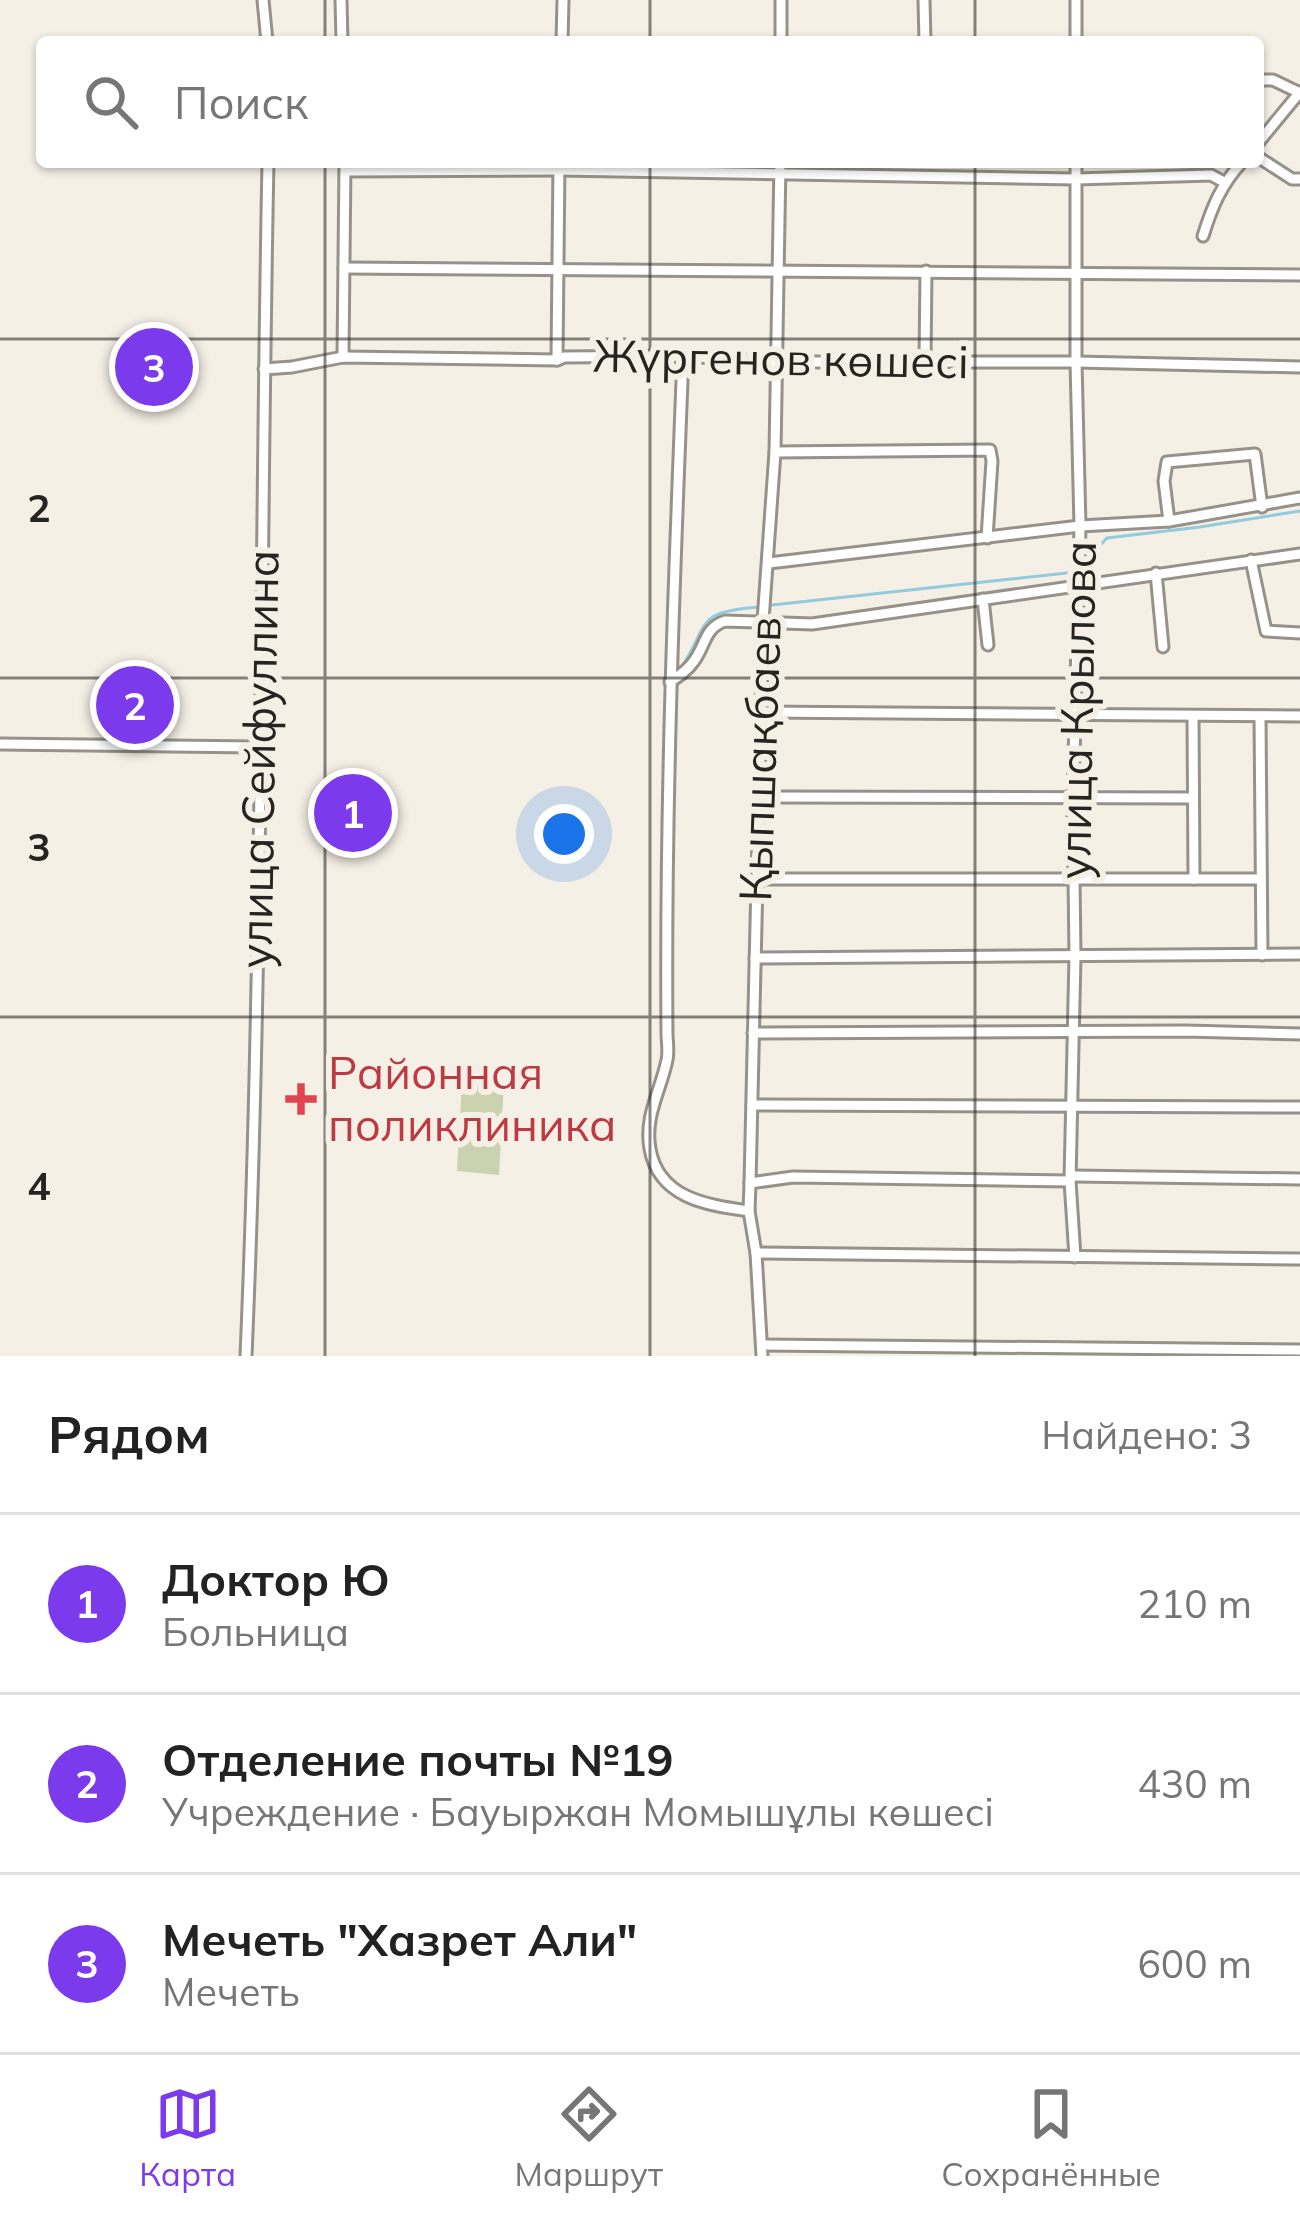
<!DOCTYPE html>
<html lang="ru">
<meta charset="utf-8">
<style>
body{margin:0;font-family:Mulish,sans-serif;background:#f2f2f2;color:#222}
.you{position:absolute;left:564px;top:834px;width:42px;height:42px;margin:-30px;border:9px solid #fff;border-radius:50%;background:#1a73e8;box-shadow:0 0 0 18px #1a73e833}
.badge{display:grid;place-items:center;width:78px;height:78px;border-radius:50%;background:#7c3aed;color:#fff;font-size:39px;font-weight:700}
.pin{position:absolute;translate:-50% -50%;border:6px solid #fff;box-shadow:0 3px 12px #0006}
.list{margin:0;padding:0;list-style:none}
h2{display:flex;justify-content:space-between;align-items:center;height:156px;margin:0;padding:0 48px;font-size:51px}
h2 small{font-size:39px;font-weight:400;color:#767676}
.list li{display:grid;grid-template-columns:78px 1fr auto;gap:36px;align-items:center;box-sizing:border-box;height:180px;padding:0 48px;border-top:3px solid #e0e0e0}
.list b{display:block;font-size:45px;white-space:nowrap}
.list p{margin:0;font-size:39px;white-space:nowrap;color:#767676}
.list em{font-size:39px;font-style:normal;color:#767676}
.icon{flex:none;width:66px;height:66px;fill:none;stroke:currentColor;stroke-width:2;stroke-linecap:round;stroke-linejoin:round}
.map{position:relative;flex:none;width:1300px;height:1356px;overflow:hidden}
.search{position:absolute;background:#fff;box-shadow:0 3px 9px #0004;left:36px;right:36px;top:36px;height:132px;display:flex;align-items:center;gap:30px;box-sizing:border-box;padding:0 42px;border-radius:12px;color:#767676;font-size:45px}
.sheet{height:696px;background:#fff}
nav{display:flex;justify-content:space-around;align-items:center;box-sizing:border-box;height:168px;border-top:3px solid #e0e0e0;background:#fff;font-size:33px;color:#767676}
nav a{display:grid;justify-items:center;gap:6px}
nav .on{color:#7c3aed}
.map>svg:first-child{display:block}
.green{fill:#cad2af}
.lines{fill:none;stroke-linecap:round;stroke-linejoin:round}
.stream{stroke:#93cade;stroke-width:3}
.minor-casing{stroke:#969289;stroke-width:15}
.minor{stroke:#fff;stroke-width:9}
.grid{fill:none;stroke:#262421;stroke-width:3;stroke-opacity:0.55}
.health-dot{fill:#e0444e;stroke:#f5f0e6;stroke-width:4.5}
.labels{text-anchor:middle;stroke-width:12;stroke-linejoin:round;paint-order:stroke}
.street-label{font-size:45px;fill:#262421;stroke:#f5f0e6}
.health-label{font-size:45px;fill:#be3a42;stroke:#f5f0e6;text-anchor:start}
.grid-label{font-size:39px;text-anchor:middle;font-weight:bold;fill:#262421;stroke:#f5f0e6;stroke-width:12;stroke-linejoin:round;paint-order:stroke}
</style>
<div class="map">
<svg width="1300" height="1356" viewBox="0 0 1300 1356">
<rect width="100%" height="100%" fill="#f5f0e6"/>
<path class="green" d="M 462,1080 L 504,1082 L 499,1175 L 457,1171 Z"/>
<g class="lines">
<g class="stream">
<path d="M 1090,556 L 1107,538 L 1200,527 L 1300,511"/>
<path d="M 772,605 L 1067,573"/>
<path d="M 680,670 C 711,623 693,612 759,607"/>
</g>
<g class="minor-casing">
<g id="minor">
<path d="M 263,0 L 267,42"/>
<path d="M 341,0 L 342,42"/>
<path d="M 924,0 L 925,42"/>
<path d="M 1076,0 L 1076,42"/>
<path d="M 562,42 L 563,0"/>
<path d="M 781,42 L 781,0"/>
<path d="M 1258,80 L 1273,80 L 1300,93"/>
<path d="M 1258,143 L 1300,92"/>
<path d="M 1258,157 L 1292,179 L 1300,179"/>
<path d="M 346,171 L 558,170 L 1076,179 L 1211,175 L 1224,182"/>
<path d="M 1203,236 C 1212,207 1221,185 1242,162"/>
<path d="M 344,268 L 1300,275"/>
<path d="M 683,356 C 674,582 665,807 667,1033 C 667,1041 669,1052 667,1060 C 661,1090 644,1116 650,1149 C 659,1199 708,1205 749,1211"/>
<path d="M 343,357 L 345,162"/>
<path d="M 557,360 L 559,162"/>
<path d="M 925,361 L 926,271"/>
<path d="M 264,369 L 292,367 L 343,357 L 557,360 L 564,357 L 683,356 L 777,362 L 1076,362 L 1300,367"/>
<path d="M 775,452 L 990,450 L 992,461 L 987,538"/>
<path d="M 1169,521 L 1164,481 L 1167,462 L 1255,454 L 1262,507"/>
<path d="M 1251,560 L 1266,631 L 1300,633"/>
<path d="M 769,563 L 1080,526 L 1169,521 L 1300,498"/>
<path d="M 1156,573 L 1163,647"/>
<path d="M 983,599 L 988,645"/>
<path d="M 670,682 C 679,676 688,670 694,661 C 706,645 704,628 725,621 L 812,624 L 1300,554"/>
<path d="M 761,712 L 1300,716"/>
<path d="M 1193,716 L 1194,879"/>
<path d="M 1260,717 L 1262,955"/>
<path d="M 0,744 L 260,747"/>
<path d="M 761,797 L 1193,798"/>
<path d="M 755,879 L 1261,879"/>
<path d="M 755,958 L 1300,954"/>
<path d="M 753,1033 L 1186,1031 L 1300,1034"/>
<path d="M 752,1105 L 1300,1107"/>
<path d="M 1073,1176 L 1300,1179"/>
<path d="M 750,1183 L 793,1177 L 1070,1181"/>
<path d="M 756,1253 L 1300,1259"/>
<path d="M 1075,1257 L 1070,1181 L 1075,956 L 1073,798 L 1080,526 L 1076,362 L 1076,162"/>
<path d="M 762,1345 L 1300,1350"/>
<path d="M 246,1356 C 263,958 260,560 268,162"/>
<path d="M 762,1356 L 756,1253 L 749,1211 L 750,1183 L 763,621 L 775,452 L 780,162"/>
</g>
</g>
<use href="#minor" class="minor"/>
</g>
<path class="grid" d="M 325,0 L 325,42M 650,0 L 650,42M 975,0 L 975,42M 325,162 L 325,1356M 650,162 L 650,1356M 975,162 L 975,1356M 0,339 L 1300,339M 0,678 L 1300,678M 0,1017 L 1300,1017"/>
<path class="health-dot" d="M295 1081h12v12h12v12h-12v12h-12v-12h-12v-12h12z"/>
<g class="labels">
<g class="street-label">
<text transform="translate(781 359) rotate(1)" y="16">Жүргенов көшесі</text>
<text transform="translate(1077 710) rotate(-89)" y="16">улица Крылова</text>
<text transform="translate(259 759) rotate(-89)" y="16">улица Сейфуллина</text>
<text transform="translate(760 759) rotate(-88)" y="16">Қыпшақбаев</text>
</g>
<g class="health-label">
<text x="328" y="1089">Районная<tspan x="328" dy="52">поликлиника</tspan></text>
</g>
</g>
<g class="grid-label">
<text x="39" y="522">2</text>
<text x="39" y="861">3</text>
<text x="39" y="1200">4</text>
</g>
</svg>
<div class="you"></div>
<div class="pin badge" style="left:353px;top:813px">1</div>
<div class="pin badge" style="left:135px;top:705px">2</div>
<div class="pin badge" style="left:154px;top:367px">3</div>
<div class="search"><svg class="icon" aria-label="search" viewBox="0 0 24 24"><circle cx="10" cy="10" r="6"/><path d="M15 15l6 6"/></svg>Поиск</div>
</div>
<section class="sheet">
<h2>Рядом<small>Найдено: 3</small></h2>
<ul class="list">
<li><span class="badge">1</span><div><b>Доктор Ю</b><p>Больница</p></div><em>210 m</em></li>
<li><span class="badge">2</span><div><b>Отделение почты №19</b><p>Учреждение · Бауыржан Момышұлы көшесі</p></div><em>430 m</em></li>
<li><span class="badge">3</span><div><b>Мечеть &quot;Хазрет Али&quot;</b><p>Мечеть</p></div><em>600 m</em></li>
</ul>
</section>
<nav>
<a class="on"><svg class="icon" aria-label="map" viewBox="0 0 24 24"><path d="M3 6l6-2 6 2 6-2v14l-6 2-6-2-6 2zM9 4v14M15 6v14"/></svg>Карта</a>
<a><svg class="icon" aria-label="directions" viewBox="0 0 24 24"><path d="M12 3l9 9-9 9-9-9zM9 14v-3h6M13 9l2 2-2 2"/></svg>Маршрут</a>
<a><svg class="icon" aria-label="saved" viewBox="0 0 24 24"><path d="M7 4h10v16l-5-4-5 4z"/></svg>Сохранённые</a>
</nav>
